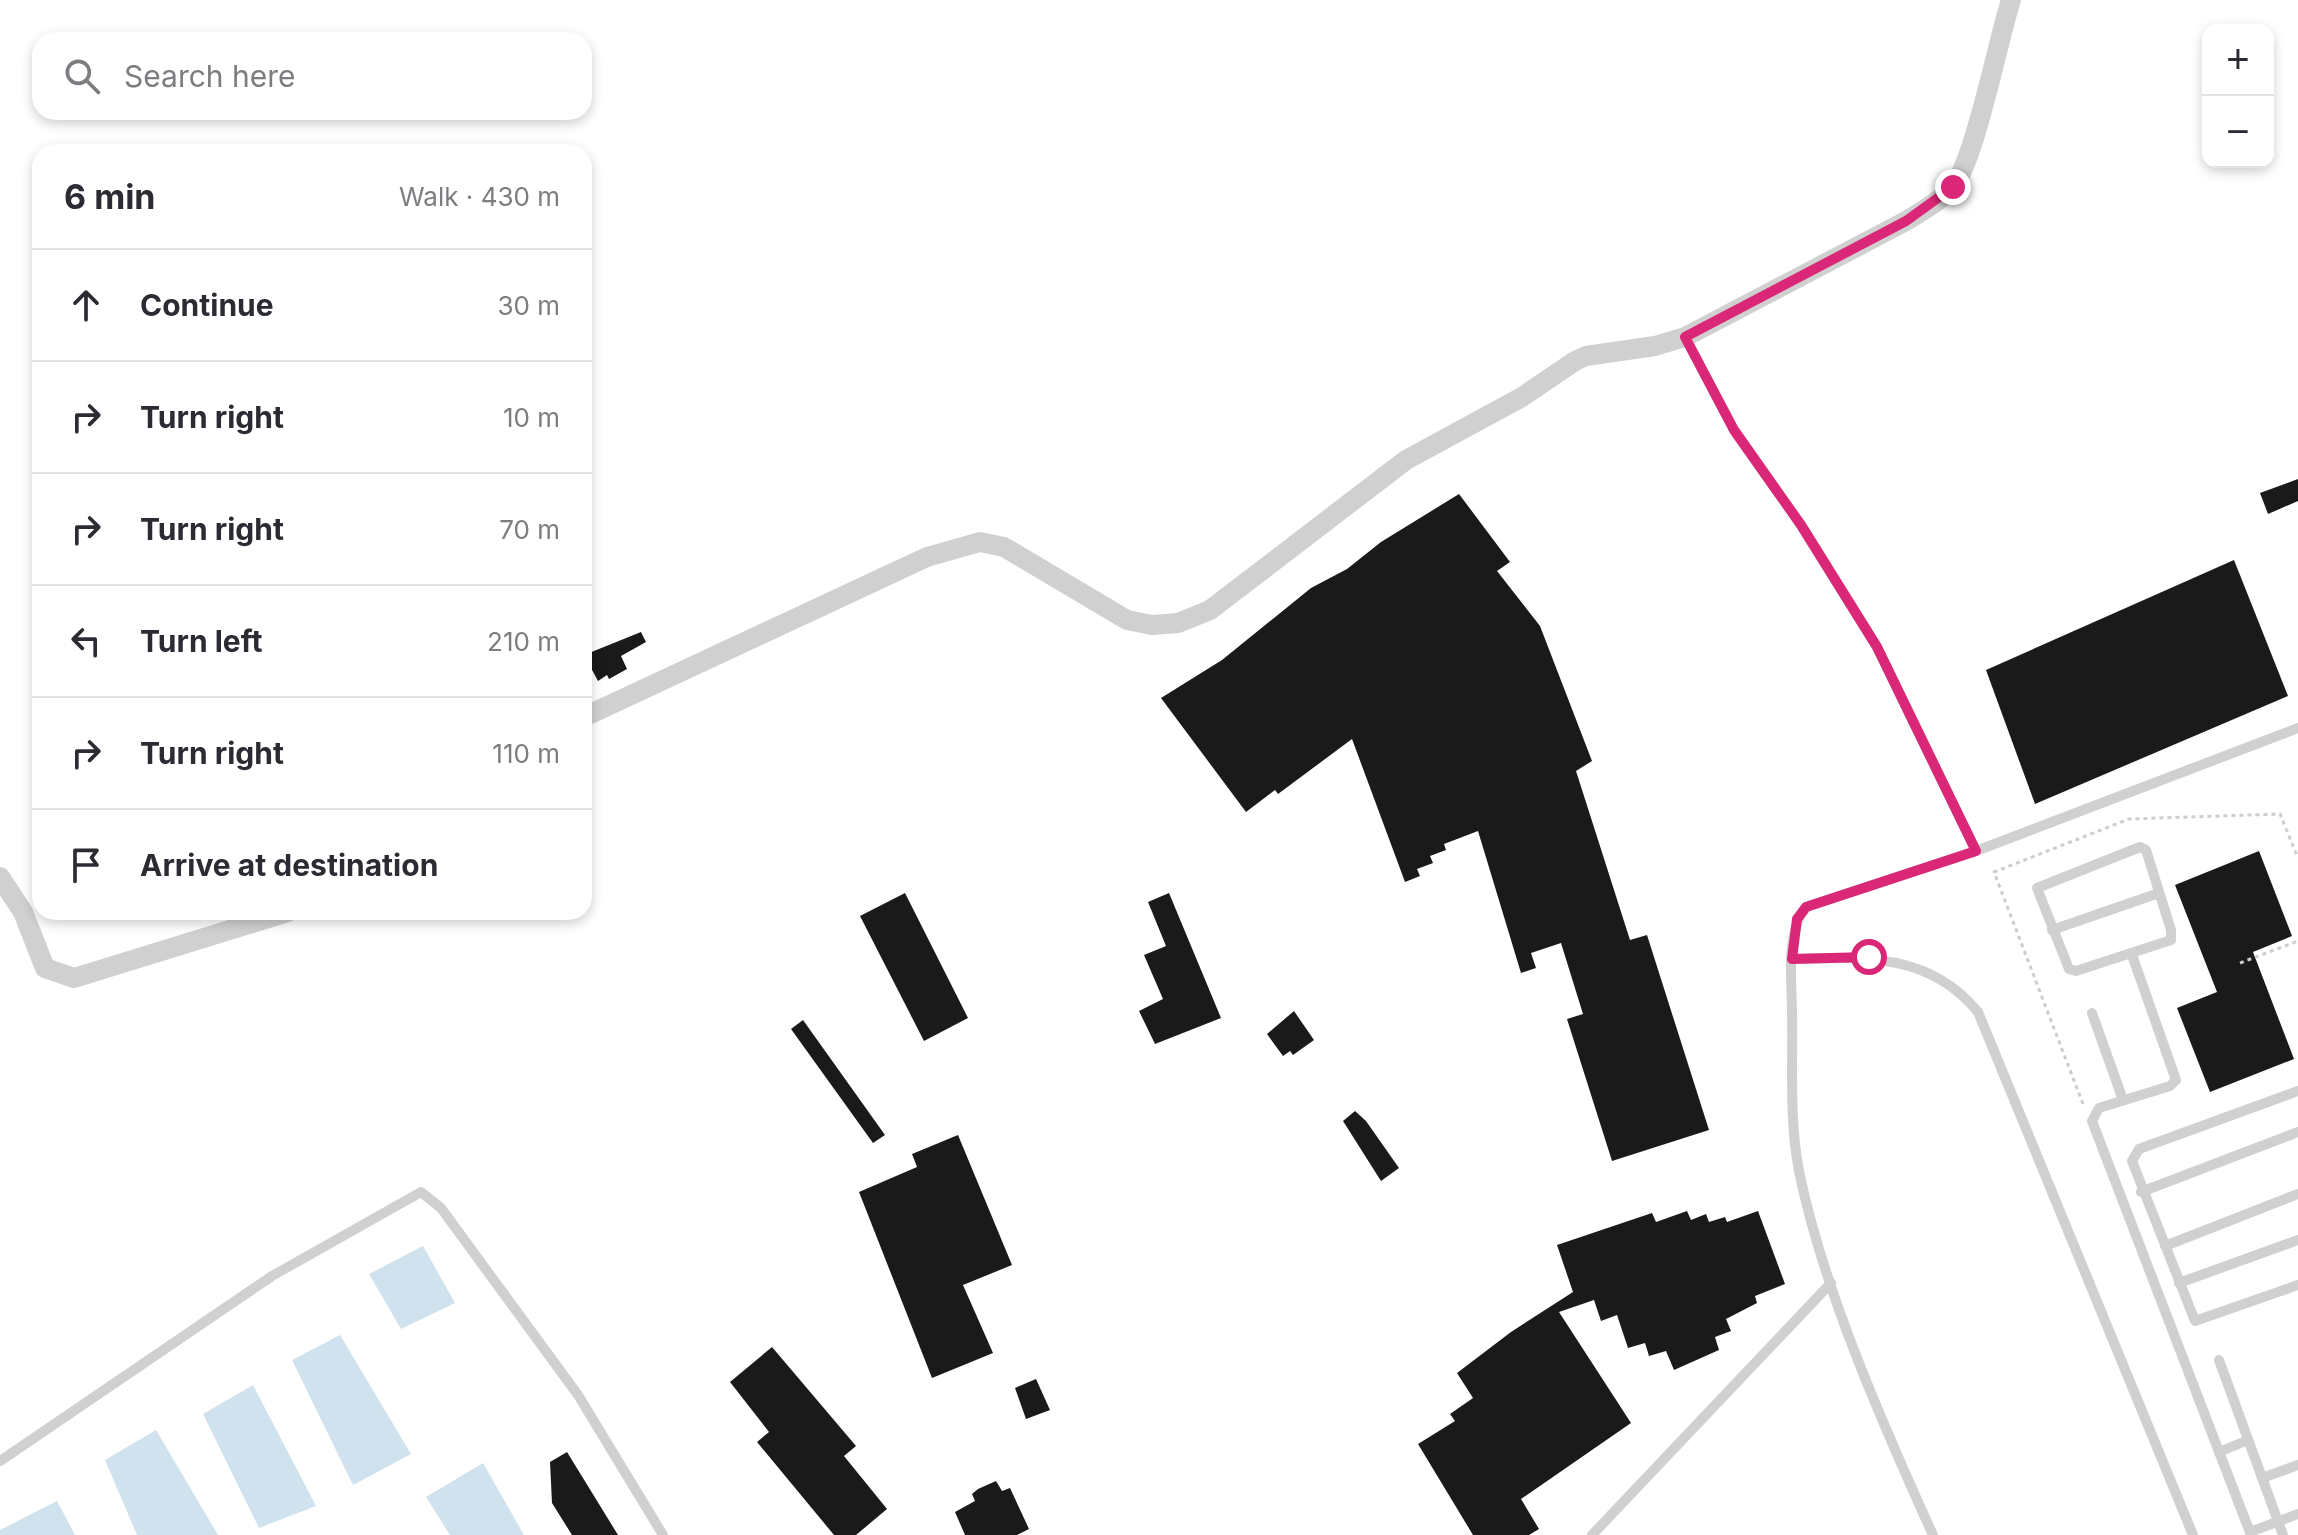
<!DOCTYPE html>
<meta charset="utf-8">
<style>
body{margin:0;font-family:Inter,sans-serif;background:#f7f7f7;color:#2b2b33}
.controls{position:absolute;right:24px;top:24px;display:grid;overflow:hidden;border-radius:16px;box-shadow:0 4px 12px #0003}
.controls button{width:72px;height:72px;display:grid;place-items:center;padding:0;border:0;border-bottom:2px solid #e1e1e2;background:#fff;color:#2b2b33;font:40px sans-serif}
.stop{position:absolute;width:24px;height:24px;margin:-18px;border:6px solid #db2777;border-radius:50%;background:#fff}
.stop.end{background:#db2777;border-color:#fff;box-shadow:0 2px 8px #0008}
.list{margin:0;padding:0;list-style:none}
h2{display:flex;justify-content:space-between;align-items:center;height:104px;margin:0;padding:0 32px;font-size:34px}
h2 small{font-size:26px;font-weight:400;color:#7c7c81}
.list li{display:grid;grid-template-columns:52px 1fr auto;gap:24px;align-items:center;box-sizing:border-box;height:112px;padding:0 32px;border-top:2px solid #e1e1e2}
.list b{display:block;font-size:30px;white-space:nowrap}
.list em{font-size:26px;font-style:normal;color:#7c7c81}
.icon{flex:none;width:44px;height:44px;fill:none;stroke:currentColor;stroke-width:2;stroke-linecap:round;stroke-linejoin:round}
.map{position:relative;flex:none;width:2298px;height:1535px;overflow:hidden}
.search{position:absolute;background:#fff;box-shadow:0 4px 12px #0003;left:32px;top:32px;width:560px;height:88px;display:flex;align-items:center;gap:20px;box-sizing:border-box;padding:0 28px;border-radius:24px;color:#7c7c81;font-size:30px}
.panel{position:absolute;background:#fff;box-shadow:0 4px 12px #0003;left:32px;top:144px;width:560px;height:776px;border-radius:24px}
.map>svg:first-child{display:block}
.water{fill:#cfe2ee}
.building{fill:#1a1a1a}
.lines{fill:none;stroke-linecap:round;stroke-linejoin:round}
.path{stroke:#cdcdcd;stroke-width:3;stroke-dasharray:4 4;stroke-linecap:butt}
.lane{stroke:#d0d0d0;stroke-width:10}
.street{stroke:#d0d0d0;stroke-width:20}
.route{stroke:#db2777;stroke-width:10}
</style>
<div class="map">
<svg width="2298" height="1535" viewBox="0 0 2298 1535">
<rect width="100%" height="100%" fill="#fff"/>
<g class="water">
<path d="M 423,1246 L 455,1303 L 401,1329 L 369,1274 Z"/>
<path d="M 340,1335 L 411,1454 L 353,1485 L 292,1360 Z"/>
<path d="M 253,1385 L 316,1506 L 259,1528 L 203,1414 Z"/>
<path d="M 156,1430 L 218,1535 L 137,1535 L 105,1460 Z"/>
<path d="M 483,1463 L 524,1535 L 450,1535 L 426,1497 Z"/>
<path d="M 57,1501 L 75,1535 L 0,1535 L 0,1530 Z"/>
</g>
<g class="building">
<path d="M 2298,479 L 2298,501 L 2268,514 L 2260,493 Z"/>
<path d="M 1459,494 L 1510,562 L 1497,571 L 1540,626 L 1592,761 L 1576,771 L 1630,940 L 1647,935 L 1709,1130 L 1612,1161 L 1567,1019 L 1583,1014 L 1561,943 L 1531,953 L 1536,968 L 1521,973 L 1478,831 L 1444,844 L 1446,850 L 1430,856 L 1433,863 L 1417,869 L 1420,876 L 1405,882 L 1352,739 L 1278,794 L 1275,790 L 1246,812 L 1161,698 L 1222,660 L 1311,588 L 1347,569 L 1381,542 Z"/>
<path d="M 2234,560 L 2288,696 L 2035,804 L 1986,670 Z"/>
<path d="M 641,632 L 646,642 L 621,656 L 627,669 L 609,679 L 607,675 L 598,681 L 584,655 Z"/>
<path d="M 2259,851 L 2292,936 L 2253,952 L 2294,1059 L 2210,1092 L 2177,1008 L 2217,992 L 2175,885 Z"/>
<path d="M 905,893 L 968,1018 L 924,1041 L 860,916 Z"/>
<path d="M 1169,893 L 1221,1018 L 1155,1044 L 1139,1011 L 1163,999 L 1144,955 L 1166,946 L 1148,902 Z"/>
<path d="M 1294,1011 L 1314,1040 L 1293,1055 L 1290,1051 L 1283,1056 L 1267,1034 Z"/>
<path d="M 803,1020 L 885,1135 L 873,1143 L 791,1029 Z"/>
<path d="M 1355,1111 L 1366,1121 L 1399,1168 L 1381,1181 L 1343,1121 Z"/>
<path d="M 958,1135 L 1012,1265 L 963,1285 L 993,1353 L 932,1378 L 859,1192 L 917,1167 L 912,1154 Z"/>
<path d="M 1687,1211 L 1691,1220 L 1706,1214 L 1709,1222 L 1725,1217 L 1727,1222 L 1758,1211 L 1785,1284 L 1755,1296 L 1757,1303 L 1726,1319 L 1731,1331 L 1715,1337 L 1719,1350 L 1674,1370 L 1666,1351 L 1649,1356 L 1645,1343 L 1628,1348 L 1617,1315 L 1601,1321 L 1594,1300 L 1559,1312 L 1631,1423 L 1521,1499 L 1539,1529 L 1529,1535 L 1473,1535 L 1418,1444 L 1455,1421 L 1450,1414 L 1473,1398 L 1457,1373 L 1511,1332 L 1573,1292 L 1557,1245 L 1652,1213 L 1656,1222 Z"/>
<path d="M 772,1347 L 856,1446 L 844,1456 L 887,1509 L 856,1535 L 834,1535 L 757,1442 L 769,1432 L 730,1382 Z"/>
<path d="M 1036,1379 L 1050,1410 L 1026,1419 L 1015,1388 Z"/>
<path d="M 567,1452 L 618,1535 L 572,1535 L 552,1503 L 550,1462 Z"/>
<path d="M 996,1481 L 1002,1491 L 1010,1488 L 1029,1529 L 1017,1535 L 965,1535 L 955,1512 L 975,1501 L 972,1494 L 978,1489 Z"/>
</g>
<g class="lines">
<g class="path">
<path d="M 2240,963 L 2298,941"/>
<path d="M 2083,1104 L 1994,872 L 2129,819 L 2280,814 L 2298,858"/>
</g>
<g class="lane">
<path d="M 1685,337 L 1734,430 L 1801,525 L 1877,647 L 1976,851"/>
<path d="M 2140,847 L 2146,850 L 2171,930 L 2171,940 L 2076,971 L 2069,969 L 2037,888 Z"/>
<path d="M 2052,930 L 2159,893"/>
<path d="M 2132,955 L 2176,1080 L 2170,1086 L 2099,1108 L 2092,1121 L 2251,1535"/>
<path d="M 1792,959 C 1862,957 1929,952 1978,1012 L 2193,1535"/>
<path d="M 2092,1013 L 2123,1100"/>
<path d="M 2298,1091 L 2139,1149 L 2132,1161 L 2195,1321 L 2298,1285"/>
<path d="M 2141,1192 L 2298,1132"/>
<path d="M 2165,1246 L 2298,1194"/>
<path d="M 2179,1283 L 2298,1240"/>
<path d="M 2219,1360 L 2283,1535"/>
<path d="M 2219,1452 L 2248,1440"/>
<path d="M 0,1461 L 272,1276 L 421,1192 L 441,1208 L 578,1395 L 663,1535"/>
<path d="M 2262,1478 L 2298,1465"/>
<path d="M 2250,1532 L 2298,1514"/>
<path d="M 1592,1535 L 1831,1283"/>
<path d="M 1933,1535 C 1883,1425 1823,1289 1799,1171 C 1789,1120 1793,1065 1792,1013 C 1792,980 1785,935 1806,907 L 1976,851 L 2298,728"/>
</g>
<g class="street">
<path d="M 584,717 L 927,557 L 980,542 L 1004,547 L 1127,620 L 1152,625 L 1178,623 L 1210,610 L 1406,460 L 1522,397 L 1575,361 L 1586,356 L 1655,346 L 1685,337 L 1906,221 C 1922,211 1939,202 1952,188 C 1974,164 1998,40 2011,0"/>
<path d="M 0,877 L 23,912 L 45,968 L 74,978 L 288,912"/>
</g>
</g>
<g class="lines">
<path class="route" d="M 1869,957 L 1792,959 L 1797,919 L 1806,907 L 1976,851 L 1877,647 L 1801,525 L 1734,430 L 1685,337 L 1906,221 L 1953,187"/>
</g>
</svg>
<div class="controls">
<button>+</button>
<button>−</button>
</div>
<div class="stop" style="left:1869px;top:957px"></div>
<div class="stop end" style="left:1953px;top:187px"></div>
<div class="search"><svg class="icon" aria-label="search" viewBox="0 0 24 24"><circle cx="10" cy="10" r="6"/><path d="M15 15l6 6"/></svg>Search here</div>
<section class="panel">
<h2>6 min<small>Walk · 430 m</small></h2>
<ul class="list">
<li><svg class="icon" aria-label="ahead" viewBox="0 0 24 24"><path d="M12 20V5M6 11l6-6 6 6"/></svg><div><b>Continue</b></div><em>30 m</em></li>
<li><svg class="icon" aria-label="right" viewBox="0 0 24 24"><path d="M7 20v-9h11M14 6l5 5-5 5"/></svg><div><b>Turn right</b></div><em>10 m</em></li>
<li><svg class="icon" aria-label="right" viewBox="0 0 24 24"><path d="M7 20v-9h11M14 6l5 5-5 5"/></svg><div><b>Turn right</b></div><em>70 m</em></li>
<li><svg class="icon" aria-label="left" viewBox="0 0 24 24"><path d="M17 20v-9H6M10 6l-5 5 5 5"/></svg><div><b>Turn left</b></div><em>210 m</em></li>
<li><svg class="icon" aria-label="right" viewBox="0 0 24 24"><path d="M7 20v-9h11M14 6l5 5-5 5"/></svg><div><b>Turn right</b></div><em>110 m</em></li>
<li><svg class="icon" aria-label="arrive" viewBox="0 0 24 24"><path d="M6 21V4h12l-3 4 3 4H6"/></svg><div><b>Arrive at destination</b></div></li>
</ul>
</section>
</div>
